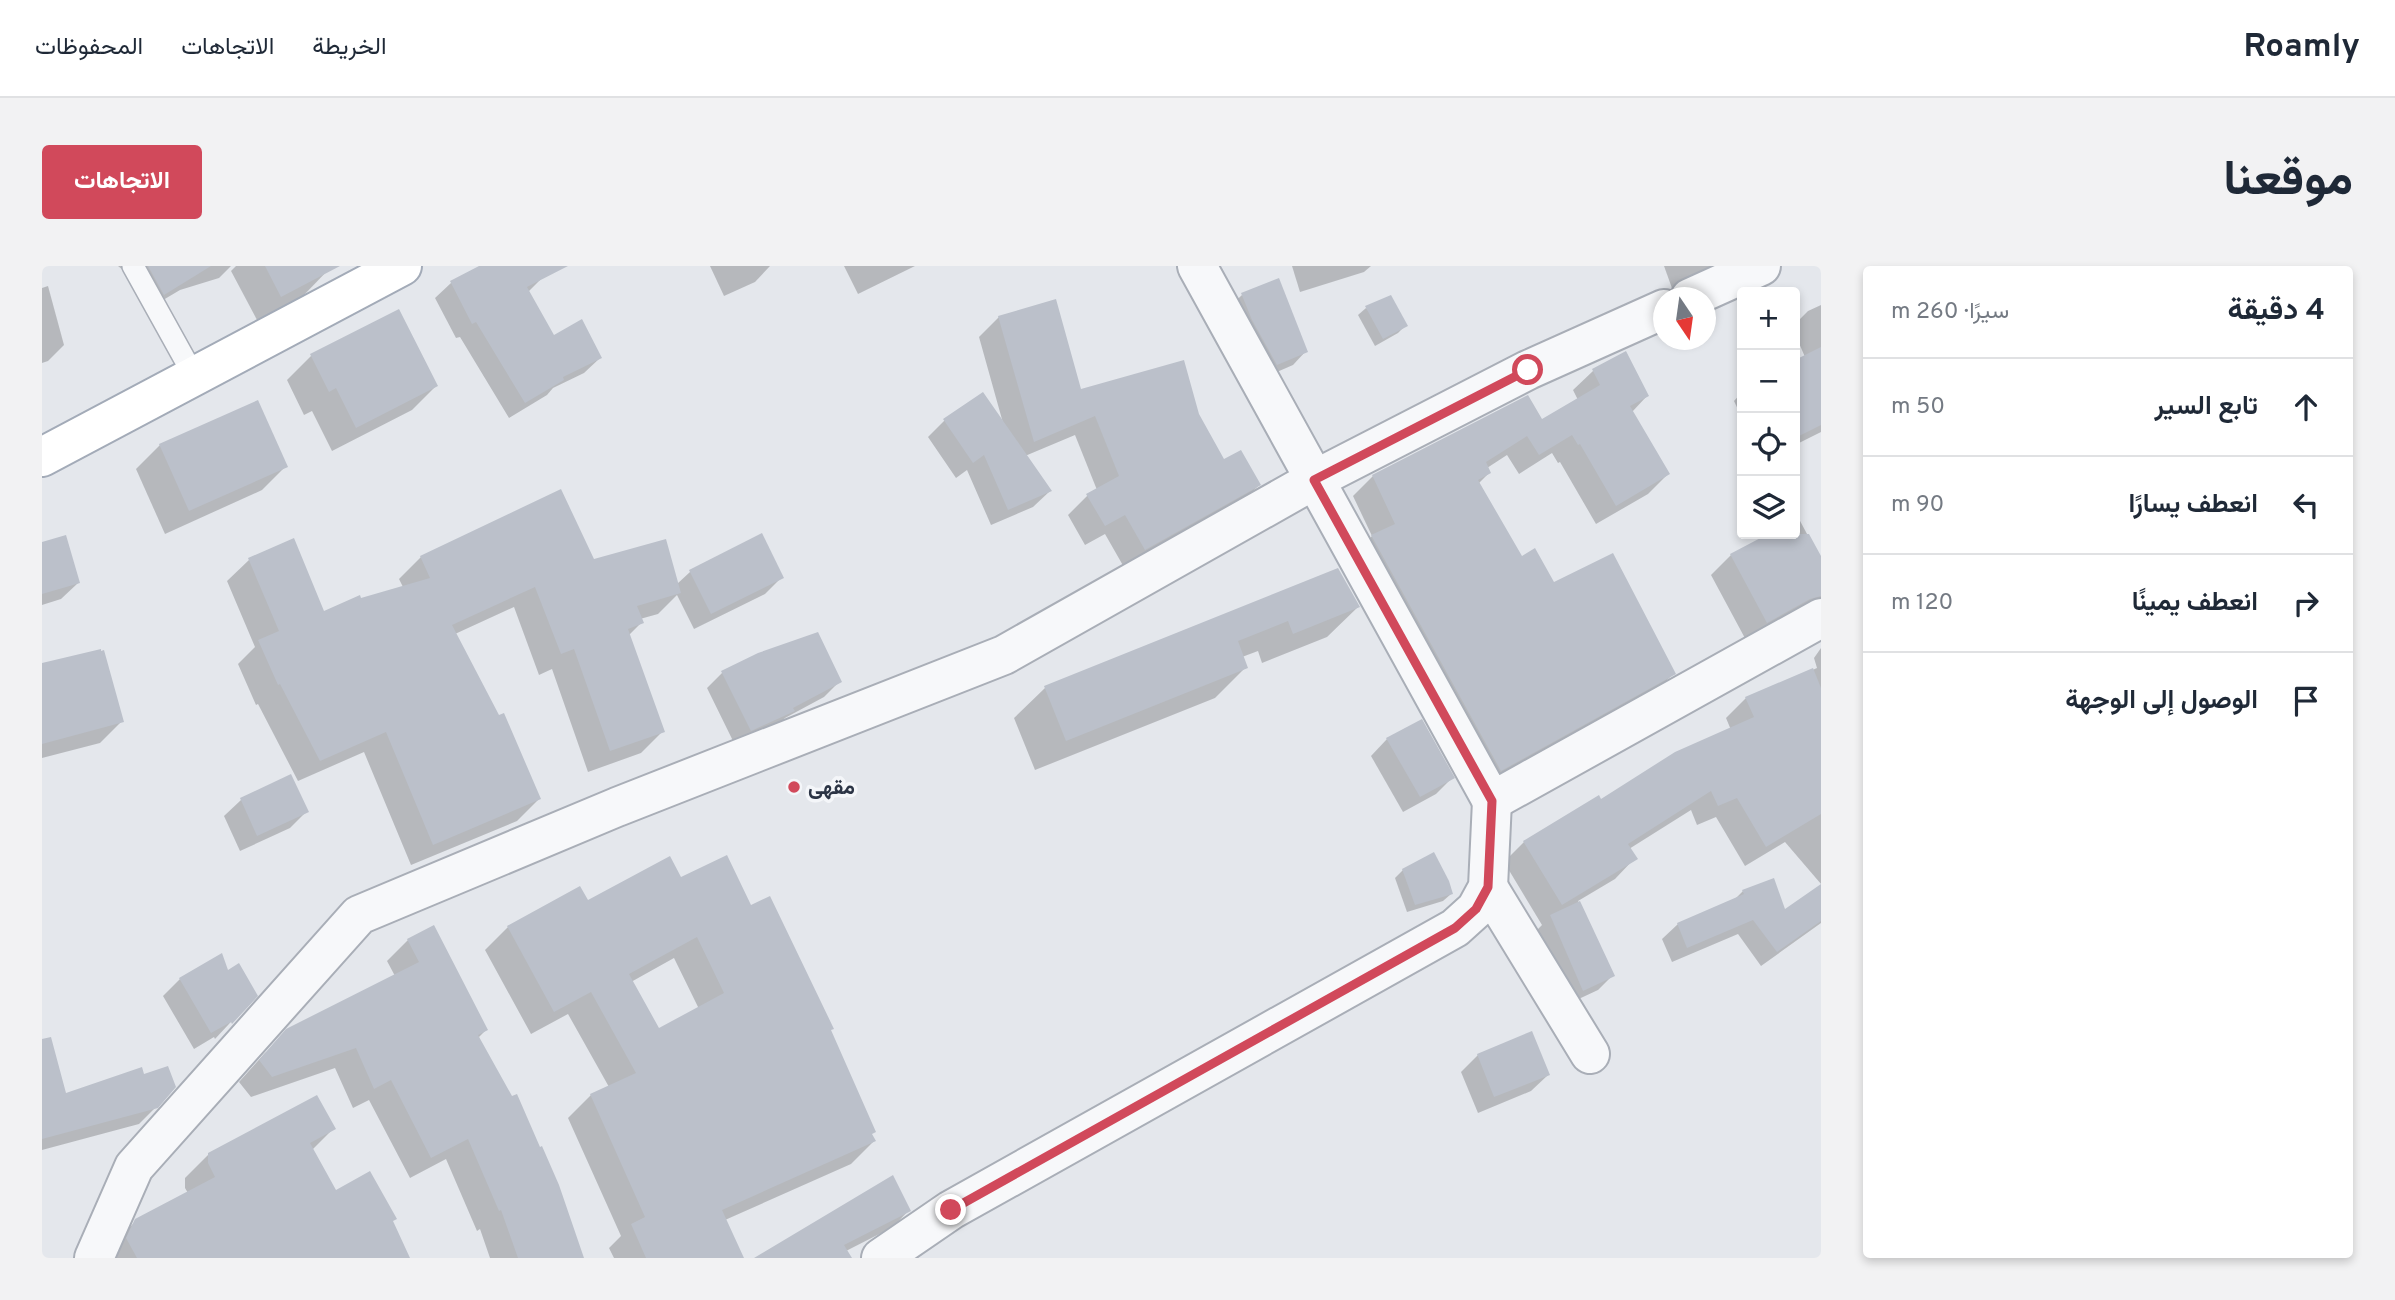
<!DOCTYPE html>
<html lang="ar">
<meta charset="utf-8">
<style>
body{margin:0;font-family:Overpass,Vazirmatn,sans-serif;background:#f2f2f3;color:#1f2937;direction:rtl}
.controls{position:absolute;right:21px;top:21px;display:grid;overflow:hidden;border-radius:7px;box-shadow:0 4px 10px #0003}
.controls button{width:63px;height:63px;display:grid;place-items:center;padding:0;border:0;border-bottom:2px solid #e0e1e3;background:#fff;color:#1f2937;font:35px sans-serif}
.compass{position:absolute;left:1611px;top:21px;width:63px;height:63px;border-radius:50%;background:#fff;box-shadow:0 4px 10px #0003;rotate:167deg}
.stop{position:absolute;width:21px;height:21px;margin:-16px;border:5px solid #d1495b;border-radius:50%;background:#fff}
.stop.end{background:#d1495b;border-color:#fff;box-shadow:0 2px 7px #0008}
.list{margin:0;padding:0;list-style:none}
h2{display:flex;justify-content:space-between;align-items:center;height:91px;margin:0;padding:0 28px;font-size:30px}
h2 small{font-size:23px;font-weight:400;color:#747a83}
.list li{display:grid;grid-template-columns:46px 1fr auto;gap:21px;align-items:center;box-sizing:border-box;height:98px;padding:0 28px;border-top:2px solid #e0e1e3}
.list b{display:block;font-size:26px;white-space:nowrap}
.list em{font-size:23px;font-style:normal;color:#747a83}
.icon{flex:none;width:38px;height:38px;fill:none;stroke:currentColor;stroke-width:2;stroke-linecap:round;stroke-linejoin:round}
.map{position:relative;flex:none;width:1779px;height:992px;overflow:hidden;direction:ltr;border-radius:7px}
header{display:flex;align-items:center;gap:42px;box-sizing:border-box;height:98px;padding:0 35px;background:#fff;border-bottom:2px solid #e0e1e3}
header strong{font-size:33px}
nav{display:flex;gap:38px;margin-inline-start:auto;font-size:24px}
.intro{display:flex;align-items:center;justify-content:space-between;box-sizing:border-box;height:168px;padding:0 42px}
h1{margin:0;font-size:49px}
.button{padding:18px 32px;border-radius:7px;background:#d1495b;color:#fff;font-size:24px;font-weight:700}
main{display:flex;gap:42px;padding:0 42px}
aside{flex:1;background:#fff;border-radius:7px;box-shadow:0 4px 10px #0003}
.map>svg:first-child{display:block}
.shadow{fill:#0003;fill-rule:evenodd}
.building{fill:#bbc0ca;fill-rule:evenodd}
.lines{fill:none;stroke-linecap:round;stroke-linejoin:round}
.service-casing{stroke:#a9aeb7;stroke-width:24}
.minor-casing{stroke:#a9aeb7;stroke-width:42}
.primary-casing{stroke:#a3abb8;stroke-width:42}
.service{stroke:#f7f8fa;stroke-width:21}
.minor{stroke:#f7f8fa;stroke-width:38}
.primary{stroke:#fff;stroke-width:38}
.route{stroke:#d1495b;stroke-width:9}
.poi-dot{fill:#d1495b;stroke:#f4f6f9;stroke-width:2.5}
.labels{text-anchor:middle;stroke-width:7;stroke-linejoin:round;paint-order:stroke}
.poi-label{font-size:21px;font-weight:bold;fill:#2b3445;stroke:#f4f6f9;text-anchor:start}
</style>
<header>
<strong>Roamly</strong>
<nav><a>الخريطة</a><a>الاتجاهات</a><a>المحفوظات</a></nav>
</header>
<div class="intro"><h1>موقعنا</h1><a class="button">الاتجاهات</a></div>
<main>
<aside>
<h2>4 دقيقة<small>سيرًا · 260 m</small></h2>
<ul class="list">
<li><svg class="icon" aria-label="ahead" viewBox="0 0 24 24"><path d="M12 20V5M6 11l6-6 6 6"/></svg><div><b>تابع السير</b></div><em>50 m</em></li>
<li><svg class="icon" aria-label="left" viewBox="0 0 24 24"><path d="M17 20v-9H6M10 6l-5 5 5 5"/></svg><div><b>انعطف يسارًا</b></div><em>90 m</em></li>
<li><svg class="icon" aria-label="right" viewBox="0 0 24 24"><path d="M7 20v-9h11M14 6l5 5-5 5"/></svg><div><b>انعطف يمينًا</b></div><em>120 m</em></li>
<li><svg class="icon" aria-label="arrive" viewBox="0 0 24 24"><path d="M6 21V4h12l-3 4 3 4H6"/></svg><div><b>الوصول إلى الوجهة</b></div></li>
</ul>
</aside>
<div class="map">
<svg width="1779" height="992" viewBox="0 0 1779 992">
<rect width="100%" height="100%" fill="#e4e7ec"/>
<g class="shadow">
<path d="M 76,0 L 189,0 L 177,12 L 138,24 L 106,43 L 87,9 Z"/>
<path d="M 194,0 L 290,0 L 261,30 L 215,54 L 189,5 Z"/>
<path d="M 441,0 L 494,0 L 500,12 L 486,26 L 511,71 L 558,92 L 542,107 L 511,122 L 505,129 L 467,152 L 418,71 L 414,72 L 393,32 L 409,17 Z"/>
<path d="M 668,0 L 728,0 L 713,16 L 682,30 Z"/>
<path d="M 802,0 L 873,0 L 816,28 Z"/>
<path d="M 1250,0 L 1329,0 L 1322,6 L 1258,26 Z"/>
<path d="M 1622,0 L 1683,0 L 1631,25 Z"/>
<path d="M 6,20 L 22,79 L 6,95 L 0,97 L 0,22 Z"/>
<path d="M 1200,29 L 1264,85 L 1251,99 L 1221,112 L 1186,42 Z"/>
<path d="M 1779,39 L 1779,166 L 1753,179 L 1753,96 L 1763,91 L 1753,68 L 1753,58 L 1766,45 Z"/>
<path d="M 1324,42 L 1363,60 L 1356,67 L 1333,80 L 1316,49 Z"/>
<path d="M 356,45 L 394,120 L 370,144 L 290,185 L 270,145 L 262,149 L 245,114 L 269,90 Z"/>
<path d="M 957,51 L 1038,125 L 1156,149 L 1182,195 L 1217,219 L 1197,239 L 1083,303 L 1063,268 L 1043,279 L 1026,249 L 1046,229 L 1055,224 L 1033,169 L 983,190 L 1008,225 L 991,241 L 949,259 L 925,204 L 914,212 L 886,171 L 902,155 L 940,128 L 961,157 L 937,71 Z"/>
<path d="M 1583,88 L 1605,130 L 1590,146 L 1626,208 L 1606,228 L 1554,258 L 1518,196 L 1516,197 L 1510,187 L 1477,208 L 1465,189 L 1445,202 L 1447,207 L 1436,218 L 1479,292 L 1632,407 L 1612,427 L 1438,524 L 1310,291 L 1330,270 L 1311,230 L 1331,210 L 1499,156 L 1536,134 L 1531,124 L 1551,105 Z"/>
<path d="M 1700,126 L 1700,152 L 1692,135 Z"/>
<path d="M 118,179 L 244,200 L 220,224 L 123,268 L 94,203 Z"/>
<path d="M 1757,253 L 1779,294 L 1779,364 L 1705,376 L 1669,309 L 1689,289 L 1729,268 L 1753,268 L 1753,255 Z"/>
<path d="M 719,270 L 740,311 L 723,328 L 652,363 L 635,329 L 616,348 L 598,353 L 600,356 L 587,369 L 621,465 L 599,487 L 546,506 L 510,403 L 497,409 L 472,341 L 413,368 L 497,533 L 475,555 L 369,599 L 322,486 L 256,515 L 216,438 L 214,439 L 196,398 L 213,381 L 185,315 L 207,294 L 282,347 L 361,321 L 357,313 L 379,291 L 551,295 L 635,318 L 648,306 Z"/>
<path d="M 0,277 L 36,317 L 19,333 L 0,339 Z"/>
<path d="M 1296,304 L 1316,341 L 1285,371 L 1220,397 L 1216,385 L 1200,391 L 1204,401 L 1173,432 L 993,504 L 972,452 L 1003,422 Z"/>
<path d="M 1779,382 L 1779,618 L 1743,576 L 1703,600 L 1674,551 L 1655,559 L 1649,544 L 1587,583 L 1593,592 L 1573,613 L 1536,635 L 1571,709 L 1556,724 L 1526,738 L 1494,665 L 1500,659 L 1462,596 L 1482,576 L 1689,464 L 1684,452 L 1704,432 L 1775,402 L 1772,392 Z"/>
<path d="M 0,398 L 80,455 L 58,477 L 0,492 Z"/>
<path d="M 680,407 L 798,415 L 782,431 L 743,452 L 735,460 L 693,479 L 665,422 Z"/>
<path d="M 1345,473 L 1410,512 L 1394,528 L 1361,546 L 1329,490 Z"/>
<path d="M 248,510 L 265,545 L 248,562 L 198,585 L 182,550 L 199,534 Z"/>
<path d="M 1361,604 L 1409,628 L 1401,635 L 1365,646 L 1353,612 Z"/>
<path d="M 639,613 L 709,641 L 788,764 L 832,875 L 809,898 L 683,954 L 696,992 L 572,992 L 567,982 L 579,970 L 526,852 L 549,829 L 567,821 L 526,748 L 489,768 L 443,684 L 466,661 L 546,637 ZM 632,692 L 657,743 L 616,765 L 589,716 Z"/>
<path d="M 1779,620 L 1779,657 L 1719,700 L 1696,668 L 1630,696 L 1620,673 L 1636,658 L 1692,634 L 1701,625 L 1742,646 Z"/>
<path d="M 366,674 L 444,764 L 436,772 L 540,992 L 448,992 L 438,963 L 435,965 L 404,893 L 368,912 L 327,834 L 311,842 L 293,802 L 209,831 L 197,816 L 223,787 L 353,710 L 345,695 Z"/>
<path d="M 185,706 L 214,729 L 173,773 L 172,771 L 152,783 L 121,730 L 138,713 Z"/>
<path d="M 1436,789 L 1506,809 L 1489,825 L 1436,847 L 1419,806 Z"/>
<path d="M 0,810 L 23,829 L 114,841 L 97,858 L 0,884 Z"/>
<path d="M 292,862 L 270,884 L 293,926 L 350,956 L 366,992 L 64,992 L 70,979 L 94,955 L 146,927 L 143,922 L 143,912 L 167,888 Z"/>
<path d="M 867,944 L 851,961 L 804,985 L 808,992 L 721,992 Z"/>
</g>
<g class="building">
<path d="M 106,0 L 169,0 L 122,29 Z"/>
<path d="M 223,0 L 298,0 L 239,31 Z"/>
<path d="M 437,0 L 526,0 L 485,21 L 512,69 L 540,53 L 560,92 L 521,111 L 522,114 L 483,137 L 434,56 L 430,58 L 408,15 Z"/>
<path d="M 1237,12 L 1266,86 L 1235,99 L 1210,54 L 1199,27 Z"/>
<path d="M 1349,29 L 1366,60 L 1341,73 L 1323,40 Z"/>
<path d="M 1014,33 L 1039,123 L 1142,94 L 1157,148 L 1182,193 L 1199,184 L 1219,219 L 1103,284 L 1083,249 L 1063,260 L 1044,228 L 1077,210 L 1053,150 L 992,176 L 956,50 Z"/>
<path d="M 357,43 L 396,120 L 314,162 L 294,122 L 287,126 L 268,88 Z"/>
<path d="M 1779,81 L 1779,159 L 1753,172 L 1753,94 Z"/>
<path d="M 1584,85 L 1607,130 L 1588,140 L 1628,208 L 1574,240 L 1538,178 L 1536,179 L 1530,169 L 1497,189 L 1485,170 L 1444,196 L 1449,207 L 1436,214 L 1480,290 L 1493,282 L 1512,316 L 1571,287 L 1634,408 L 1459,505 L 1329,269 L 1353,258 L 1330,209 L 1486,129 L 1500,153 L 1558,119 L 1550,103 Z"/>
<path d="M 941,126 L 1010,225 L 966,244 L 942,189 L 931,197 L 901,153 Z"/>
<path d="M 216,134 L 246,201 L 147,245 L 117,178 Z"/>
<path d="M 519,223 L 552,293 L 624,273 L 639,327 L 595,340 L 602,357 L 586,363 L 623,466 L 568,485 L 532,383 L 519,388 L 493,321 L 410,359 L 457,449 L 462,447 L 499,533 L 391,579 L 344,466 L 278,495 L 238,418 L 236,419 L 216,374 L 237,365 L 206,292 L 252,272 L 282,345 L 318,329 L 319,332 L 388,312 L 378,290 Z"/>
<path d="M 720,267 L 742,312 L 669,348 L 647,304 Z"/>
<path d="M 1726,268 L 1767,268 L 1779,290 L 1779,330 L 1768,333 L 1725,357 L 1688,288 Z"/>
<path d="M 24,269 L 38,317 L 0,328 L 0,276 Z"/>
<path d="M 1296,302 L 1318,341 L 1251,368 L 1246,355 L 1196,375 L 1206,402 L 1024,475 L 1002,420 Z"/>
<path d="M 776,366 L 800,416 L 751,442 L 753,445 L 709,465 L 679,405 L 716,387 Z"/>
<path d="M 59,383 L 59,385 L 62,384 L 82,456 L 0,478 L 0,397 Z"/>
<path d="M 1771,402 L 1779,422 L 1779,548 L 1724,581 L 1695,532 L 1676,540 L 1669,525 L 1586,578 L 1596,593 L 1520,639 L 1481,575 L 1557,529 L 1559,533 L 1633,486 L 1712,451 L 1703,431 Z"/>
<path d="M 1380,453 L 1413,512 L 1378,531 L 1344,472 Z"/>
<path d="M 249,508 L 267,546 L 215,570 L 198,532 Z"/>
<path d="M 1392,586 L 1407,615 L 1411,628 L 1373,639 L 1360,603 Z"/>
<path d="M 685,589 L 709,639 L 728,630 L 792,763 L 789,764 L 834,866 L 830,868 L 834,875 L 680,944 L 702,992 L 604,992 L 589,958 L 603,951 L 548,828 L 594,807 L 549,726 L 512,746 L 465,660 L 538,620 L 546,634 L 628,590 L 639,611 ZM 655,671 L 682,727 L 617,762 L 587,708 Z"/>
<path d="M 1732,612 L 1743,643 L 1779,618 L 1779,655 L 1735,686 L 1711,654 L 1645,682 L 1635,657 L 1702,628 L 1700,624 Z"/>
<path d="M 1538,635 L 1573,710 L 1541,725 L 1508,649 Z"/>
<path d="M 392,659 L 446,764 L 436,769 L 470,830 L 475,828 L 498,881 L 500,880 L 517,919 L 542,992 L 476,992 L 459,944 L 457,945 L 426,873 L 389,892 L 349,814 L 332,823 L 314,782 L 230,811 L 217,794 L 244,763 L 377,696 L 365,673 Z"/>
<path d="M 180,687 L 186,704 L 197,697 L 216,730 L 190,758 L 189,756 L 169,767 L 137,712 Z"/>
<path d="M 1490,765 L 1508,809 L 1452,831 L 1435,788 Z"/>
<path d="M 9,771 L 24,827 L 100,801 L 102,808 L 126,800 L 134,821 L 116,842 L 0,873 L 0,773 Z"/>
<path d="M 275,829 L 294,863 L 268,877 L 294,924 L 328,905 L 355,953 L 351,955 L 368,992 L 95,992 L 84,972 L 93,953 L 173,911 L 166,897 L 166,887 Z"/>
<path d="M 851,909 L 869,945 L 802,979 L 810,992 L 712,992 Z"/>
</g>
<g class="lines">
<g class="service-casing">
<path id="service" d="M 91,0 L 152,110"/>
</g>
<g class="minor-casing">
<g id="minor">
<path d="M 1155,0 L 1450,535 L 1779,352"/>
<path d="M 1648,32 L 1719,0"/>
<path d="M 1446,621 L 1548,788"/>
<path d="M 52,992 L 92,901 L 317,649 L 575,541 L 962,389 L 1272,214 L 1486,104 L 1622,43"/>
<path d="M 839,992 L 909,944 L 1413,662 L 1434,643 L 1446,621 L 1450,535"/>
</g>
</g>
<g class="primary-casing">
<path id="primary" d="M 0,191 L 360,0"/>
</g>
<use href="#service" class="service"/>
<use href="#minor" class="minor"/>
<use href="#primary" class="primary"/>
</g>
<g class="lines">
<path class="route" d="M 909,944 L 1413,662 L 1434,643 L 1446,621 L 1450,535 L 1272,214 L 1486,104"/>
</g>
<circle class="poi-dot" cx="752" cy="521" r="7"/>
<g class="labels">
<g class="poi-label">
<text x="766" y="528">مقهى</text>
</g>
</g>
</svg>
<div class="controls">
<button>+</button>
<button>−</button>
<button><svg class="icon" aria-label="locate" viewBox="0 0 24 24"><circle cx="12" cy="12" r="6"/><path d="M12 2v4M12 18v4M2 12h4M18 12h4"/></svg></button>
<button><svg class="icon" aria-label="layers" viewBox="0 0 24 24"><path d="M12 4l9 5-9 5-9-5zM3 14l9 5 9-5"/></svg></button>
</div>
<svg class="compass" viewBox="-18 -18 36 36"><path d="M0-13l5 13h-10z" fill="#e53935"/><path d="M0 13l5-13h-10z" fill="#747a83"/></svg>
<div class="stop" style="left:1486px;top:104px"></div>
<div class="stop end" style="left:909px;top:944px"></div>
</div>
</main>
